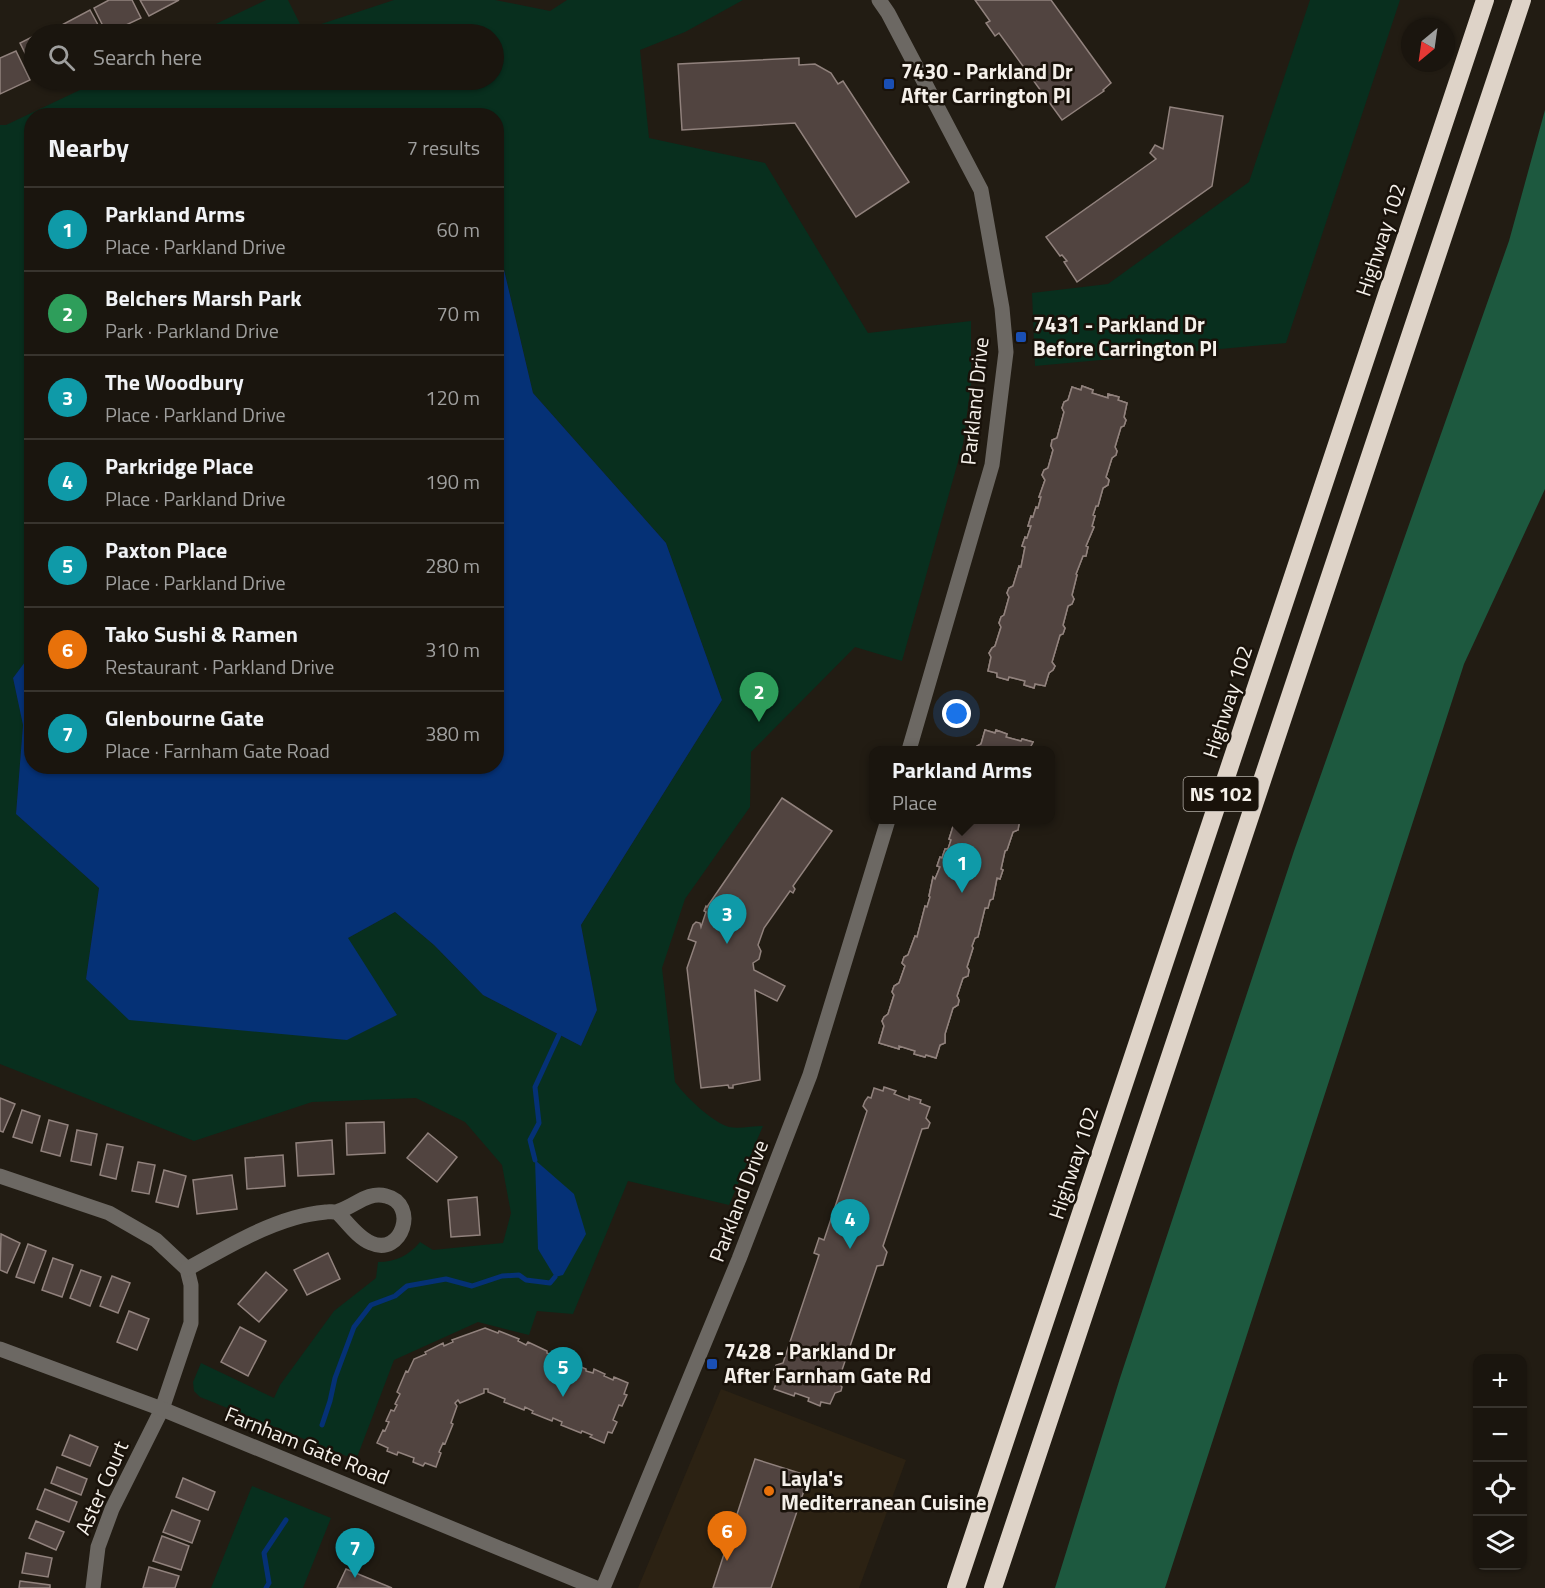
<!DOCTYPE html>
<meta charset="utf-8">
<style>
body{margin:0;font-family:"Titillium Web",sans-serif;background:#231e17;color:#f1f3f6}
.controls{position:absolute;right:18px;bottom:18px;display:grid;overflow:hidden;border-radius:12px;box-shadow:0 2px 4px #0004}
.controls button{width:54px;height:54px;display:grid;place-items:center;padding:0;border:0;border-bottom:2px solid #38342e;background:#1a150e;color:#f1f3f6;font:30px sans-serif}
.compass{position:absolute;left:1401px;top:18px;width:54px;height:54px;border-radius:50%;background:#1a150e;box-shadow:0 2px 4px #0004;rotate:209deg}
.you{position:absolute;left:957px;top:714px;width:21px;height:21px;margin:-15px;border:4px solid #fff;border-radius:50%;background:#1a73e8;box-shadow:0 0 0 9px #1a73e833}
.badge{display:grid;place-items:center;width:39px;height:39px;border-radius:50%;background:#8c9099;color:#fff;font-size:20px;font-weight:700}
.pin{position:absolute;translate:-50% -50px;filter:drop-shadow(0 2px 3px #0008)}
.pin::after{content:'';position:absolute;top:32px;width:21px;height:18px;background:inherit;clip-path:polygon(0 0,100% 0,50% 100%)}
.popup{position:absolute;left:869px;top:746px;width:186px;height:78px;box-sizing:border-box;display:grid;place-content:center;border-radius:12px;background:#1a150e;filter:drop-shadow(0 2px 4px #0005);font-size:20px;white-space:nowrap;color:#9f9f9e}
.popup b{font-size:22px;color:#f1f3f6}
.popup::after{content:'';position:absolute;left:50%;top:100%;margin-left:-12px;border:12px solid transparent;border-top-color:#1a150e}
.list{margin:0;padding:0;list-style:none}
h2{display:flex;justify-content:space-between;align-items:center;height:78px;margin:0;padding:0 24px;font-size:26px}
h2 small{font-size:20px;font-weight:400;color:#9f9f9e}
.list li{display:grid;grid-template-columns:39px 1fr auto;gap:18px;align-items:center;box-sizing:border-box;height:84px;padding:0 24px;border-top:2px solid #38342e}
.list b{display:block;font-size:22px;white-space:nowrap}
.list p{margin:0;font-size:20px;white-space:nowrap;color:#9f9f9e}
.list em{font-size:20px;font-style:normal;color:#9f9f9e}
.icon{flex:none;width:33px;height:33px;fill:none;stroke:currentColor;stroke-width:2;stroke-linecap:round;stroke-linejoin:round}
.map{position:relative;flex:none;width:1545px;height:1588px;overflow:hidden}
.search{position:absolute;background:#1a150e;box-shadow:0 2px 4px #0004;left:24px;top:24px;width:480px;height:66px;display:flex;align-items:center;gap:15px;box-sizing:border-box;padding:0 21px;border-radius:33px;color:#9f9f9e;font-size:22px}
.panel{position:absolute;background:#1a150e;box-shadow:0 2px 4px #0004;left:24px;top:108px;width:480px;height:666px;border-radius:24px}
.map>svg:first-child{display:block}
.commercial{fill:#2c2213}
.green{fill:#082f1e;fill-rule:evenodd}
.forest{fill:#1d593f}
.water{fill:#053176}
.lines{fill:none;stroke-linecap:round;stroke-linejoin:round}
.stream{stroke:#053176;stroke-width:5}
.building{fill:#514440;stroke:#91827d;stroke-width:1.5}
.minor{stroke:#6c6863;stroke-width:15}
.tertiary{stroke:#6c6863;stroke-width:15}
.motorway{stroke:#ded3c8;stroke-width:18}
.transit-dot{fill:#1a4fb4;stroke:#19120a;stroke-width:2}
.food-dot{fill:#e8710a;stroke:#19120a;stroke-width:2}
.labels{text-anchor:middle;stroke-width:5;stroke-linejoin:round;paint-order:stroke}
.shield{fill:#19120a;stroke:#b3ada7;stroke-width:1.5}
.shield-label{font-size:20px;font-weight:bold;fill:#f5f0ea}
.poi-label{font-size:21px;font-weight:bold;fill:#f5f0ea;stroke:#19120a;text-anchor:start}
.street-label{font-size:21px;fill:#f5f0ea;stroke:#19120a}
</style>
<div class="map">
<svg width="1545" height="1588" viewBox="0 0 1545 1588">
<rect width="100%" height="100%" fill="#221c13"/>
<path class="commercial" d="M 721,1389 L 906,1460 L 859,1588 L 638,1588 Z"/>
<g class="green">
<path d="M 266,0 L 288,0 L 303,30 L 394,0 L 495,0 L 550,11 L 567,0 L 743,0 L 685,32 L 640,50 L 649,138 L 765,163 L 868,333 L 971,321 L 971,384 L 963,444 L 902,661 L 855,647 L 751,752 L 750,807 L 685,899 L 662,968 L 675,1082 C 685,1096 712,1122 729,1127 C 739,1129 753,1126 763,1126 L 729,1205 L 628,1181 L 573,1314 L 537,1311 L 529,1335 L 478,1322 L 394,1360 L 356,1460 L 200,1397 L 194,1391 L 193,1382 L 201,1363 L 274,1398 L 280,1385 L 334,1311 L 376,1278 L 378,1262 C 396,1262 408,1256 420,1242 L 433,1250 L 503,1243 L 511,1213 L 502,1165 L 465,1122 L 416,1098 L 312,1102 L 194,1141 L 0,1064 L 0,125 L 6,125 L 101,80 L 494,80 L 494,34 L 195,34 ZM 32,116 L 496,116 L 497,239 L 533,393 L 666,543 L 722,700 L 581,925 L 597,1010 L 581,1046 L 483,995 L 434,945 L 395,912 L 348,938 L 86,979 L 99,888 L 16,814 L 23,725 L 13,678 L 32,654 Z"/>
<path d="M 1310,0 L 1400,0 L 1286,343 L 1035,366 L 1032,293 L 1108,284 L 1249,182 Z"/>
<path d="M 252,1486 L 331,1518 L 303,1588 L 211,1588 Z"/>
</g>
<path class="forest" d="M 1545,110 L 1545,489 L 1464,664 L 1165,1588 L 1055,1588 L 1120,1378 L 1294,851 L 1509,241 Z"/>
<g class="water">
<path d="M 497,240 L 533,393 L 666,543 L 722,700 L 581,925 L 597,1010 L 581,1046 L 483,995 L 434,945 L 395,912 L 348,938 L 397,1015 L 347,1040 L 129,1020 L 86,979 L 99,888 L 16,814 L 23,725 L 13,678 L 31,654 L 32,766 L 496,766 Z"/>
<path d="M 535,1160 L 574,1194 L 586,1234 L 563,1275 L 555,1277 L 538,1249 Z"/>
</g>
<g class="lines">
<g class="stream">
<path d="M 535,1160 L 530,1140 L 539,1123 L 535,1087 L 559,1035"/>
<path d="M 322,1425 L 330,1401 L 335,1378 L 354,1327 L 371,1305 L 395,1296 L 407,1286 L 446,1279 L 472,1286 L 502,1276 L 519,1275 L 526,1280 L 550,1283 L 555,1277"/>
<path d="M 266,1588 L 269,1583 L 264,1553 L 286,1520"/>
</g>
</g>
<g class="building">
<path d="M 109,0 L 132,0 L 141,18 L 107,34 L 94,8 Z"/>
<path d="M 140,0 L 179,0 L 149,16 Z"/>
<path d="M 975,0 L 1051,0 L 1111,83 L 1103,90 L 1104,91 L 1062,120 L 999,33 L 995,36 L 986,23 L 990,21 Z"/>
<path d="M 90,10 L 103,34 L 63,34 L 58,27 Z"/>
<path d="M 51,27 L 55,34 L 37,34 Z"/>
<path d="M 34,36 L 34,71 L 20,43 Z"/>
<path d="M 16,51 L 30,80 L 0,94 L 0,58 Z"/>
<path d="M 799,58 L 799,65 L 815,64 L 831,73 L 838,84 L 843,81 L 909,182 L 856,217 L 795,123 L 682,130 L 678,64 Z"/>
<path d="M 1170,107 L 1223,116 L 1212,186 L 1077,282 L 1064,262 L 1067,261 L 1062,255 L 1060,256 L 1046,237 L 1156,159 L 1150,153 L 1155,145 L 1163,149 Z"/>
<path d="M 1082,386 L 1093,390 L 1092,393 L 1108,398 L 1108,394 L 1119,397 L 1118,400 L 1127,403 L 1124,417 L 1126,420 L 1124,426 L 1121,427 L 1115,447 L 1117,451 L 1116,455 L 1112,458 L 1106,477 L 1109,480 L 1108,485 L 1103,488 L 1098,506 L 1096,506 L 1093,515 L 1095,516 L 1092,526 L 1094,527 L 1086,546 L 1088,547 L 1086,556 L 1083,556 L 1076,574 L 1077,575 L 1072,595 L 1074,599 L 1072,604 L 1068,606 L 1063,625 L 1065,628 L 1063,634 L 1060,635 L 1052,662 L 1055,666 L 1053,670 L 1049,673 L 1045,686 L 1035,684 L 1034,688 L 1024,685 L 1025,681 L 1009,677 L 1008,680 L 997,677 L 997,673 L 988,671 L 991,657 L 989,653 L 992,648 L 995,646 L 1001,627 L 999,623 L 1001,617 L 1004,615 L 1009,597 L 1007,593 L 1009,588 L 1013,586 L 1019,566 L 1021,567 L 1025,547 L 1022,546 L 1025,537 L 1027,538 L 1031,526 L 1028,526 L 1031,516 L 1033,517 L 1036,507 L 1038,508 L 1041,497 L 1039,497 L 1045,480 L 1042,475 L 1044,470 L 1048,468 L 1053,450 L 1051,446 L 1052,440 L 1057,438 L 1064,412 L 1062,408 L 1064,402 L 1068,400 L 1072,387 L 1081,390 Z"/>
<path d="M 1082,386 L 1093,390 L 1092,393 L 1108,398 L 1108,394 L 1119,397 L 1118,400 L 1127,403 L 1124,417 L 1126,420 L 1124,426 L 1121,427 L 1115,447 L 1117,451 L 1116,455 L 1112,458 L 1106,477 L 1109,480 L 1108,485 L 1103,488 L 1098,506 L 1096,506 L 1093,515 L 1095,516 L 1092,526 L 1094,527 L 1086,546 L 1088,547 L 1086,556 L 1083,556 L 1076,574 L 1077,575 L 1072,595 L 1074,599 L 1072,604 L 1068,606 L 1063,625 L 1065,628 L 1063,634 L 1060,635 L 1052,662 L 1055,666 L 1053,670 L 1049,673 L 1045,686 L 1035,684 L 1034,688 L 1024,685 L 1025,681 L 1009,677 L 1008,680 L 997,677 L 997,673 L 988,671 L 991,657 L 989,653 L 992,648 L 995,646 L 1001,627 L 999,623 L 1001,617 L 1004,615 L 1009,597 L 1007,593 L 1009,588 L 1013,586 L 1019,566 L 1021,567 L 1025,547 L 1022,546 L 1025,537 L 1027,538 L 1031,526 L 1028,526 L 1031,516 L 1033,517 L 1036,507 L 1038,508 L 1041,497 L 1039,497 L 1045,480 L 1042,475 L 1044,470 L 1048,468 L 1053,450 L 1051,446 L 1052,440 L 1057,438 L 1064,412 L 1062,408 L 1064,402 L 1068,400 L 1072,387 L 1081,390 Z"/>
<path d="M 985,730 L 995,733 L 996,730 L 1007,734 L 1006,737 L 1021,741 L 1022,739 L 1033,742 L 1031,746 L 1041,749 L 1040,750 L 976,750 L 977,746 L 981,744 Z"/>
<path d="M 985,730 L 995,733 L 996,730 L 1007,734 L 1006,737 L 1021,741 L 1022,739 L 1033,742 L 1031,746 L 1041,749 L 1040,750 L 976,750 L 977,746 L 981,744 Z"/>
<path d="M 782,798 L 832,831 L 793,886 L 795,889 L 793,893 L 790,891 L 764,928 L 758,945 L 761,951 L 759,959 L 753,963 L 754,970 L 785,986 L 777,1001 L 755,990 L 760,1080 L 733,1085 L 733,1088 L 729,1088 L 728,1085 L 701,1088 L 687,968 L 696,942 L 688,939 L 693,925 L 696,922 L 700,923 L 701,927 L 706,912 L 704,911 L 706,906 L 707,907 Z"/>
<path d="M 955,820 L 1017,820 L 1019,824 L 1018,830 L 1013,832 L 1007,850 L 1005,851 L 1001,869 L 1003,870 L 1000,879 L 997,878 L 993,899 L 990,900 L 988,908 L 985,908 L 978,937 L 975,938 L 972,946 L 973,948 L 967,967 L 969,970 L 968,976 L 963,978 L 957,996 L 959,1000 L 958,1005 L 953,1008 L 945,1034 L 945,1043 L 940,1045 L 936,1058 L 926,1055 L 925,1057 L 914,1054 L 915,1051 L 899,1046 L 899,1049 L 879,1043 L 884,1026 L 882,1021 L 884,1017 L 888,1014 L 894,995 L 892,992 L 894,986 L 899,983 L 905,966 L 902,963 L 904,957 L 908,955 L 915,936 L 917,937 L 925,906 L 927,907 L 930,897 L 929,896 L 933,877 L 935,879 L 940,867 L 937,866 L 940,857 L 942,858 L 945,849 L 948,849 L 951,840 L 949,839 Z"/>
<path d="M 955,820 L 1017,820 L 1019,824 L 1018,830 L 1013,832 L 1007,850 L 1005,851 L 1001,869 L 1003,870 L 1000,879 L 997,878 L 993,899 L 990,900 L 988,908 L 985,908 L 978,937 L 975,938 L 972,946 L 973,948 L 967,967 L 969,970 L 968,976 L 963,978 L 957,996 L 959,1000 L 958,1005 L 953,1008 L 945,1034 L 945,1043 L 940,1045 L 936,1058 L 926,1055 L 925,1057 L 914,1054 L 915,1051 L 899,1046 L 899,1049 L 879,1043 L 884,1026 L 882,1021 L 884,1017 L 888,1014 L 894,995 L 892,992 L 894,986 L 899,983 L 905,966 L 902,963 L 904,957 L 908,955 L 915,936 L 917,937 L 925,906 L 927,907 L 930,897 L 929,896 L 933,877 L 935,879 L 940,867 L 937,866 L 940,857 L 942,858 L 945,849 L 948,849 L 951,840 L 949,839 Z"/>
<path d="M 884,1087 L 896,1091 L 894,1094 L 909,1100 L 909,1096 L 921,1100 L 920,1103 L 930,1107 L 926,1118 L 930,1123 L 928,1128 L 922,1129 L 883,1246 L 887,1252 L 883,1265 L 877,1266 L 838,1382 L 842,1387 L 841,1391 L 835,1393 L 830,1404 L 821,1402 L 820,1406 L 808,1401 L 809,1398 L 795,1393 L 794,1396 L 774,1389 L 779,1376 L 774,1370 L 776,1365 L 783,1363 L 819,1255 L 814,1253 L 819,1238 L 824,1240 L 867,1111 L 863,1106 L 865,1101 L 868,1097 L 871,1098 L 874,1088 L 883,1091 Z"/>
<path d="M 0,1098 L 15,1104 L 3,1132 L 0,1131 Z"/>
<path d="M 22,1110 L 40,1116 L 32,1143 L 13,1137 Z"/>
<path d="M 49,1120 L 68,1125 L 60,1156 L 41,1151 Z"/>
<path d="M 384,1122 L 385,1153 L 347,1155 L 346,1123 Z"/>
<path d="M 77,1130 L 97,1134 L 91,1165 L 71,1161 Z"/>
<path d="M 428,1133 L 457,1157 L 437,1182 L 407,1158 Z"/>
<path d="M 332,1140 L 334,1174 L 298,1176 L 296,1143 Z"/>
<path d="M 107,1144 L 123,1147 L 116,1179 L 100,1175 Z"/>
<path d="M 283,1155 L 285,1186 L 247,1189 L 245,1158 Z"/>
<path d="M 138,1162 L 155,1165 L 149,1194 L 132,1191 Z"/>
<path d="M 164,1170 L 186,1176 L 178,1207 L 156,1202 Z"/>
<path d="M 232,1175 L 237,1209 L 197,1214 L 193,1180 Z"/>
<path d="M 477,1197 L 480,1235 L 451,1237 L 448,1200 Z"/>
<path d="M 1,1234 L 20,1243 L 7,1273 L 0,1270 Z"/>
<path d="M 28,1244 L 46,1251 L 34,1283 L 16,1277 Z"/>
<path d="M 328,1253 L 340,1279 L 307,1295 L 294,1270 Z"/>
<path d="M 53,1258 L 73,1265 L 62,1297 L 42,1290 Z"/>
<path d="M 81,1270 L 101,1277 L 90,1306 L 70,1298 Z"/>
<path d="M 266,1272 L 287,1290 L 259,1322 L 238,1304 Z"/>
<path d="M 112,1276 L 130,1283 L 118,1313 L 100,1306 Z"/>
<path d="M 129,1311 L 149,1319 L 137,1350 L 117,1342 Z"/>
<path d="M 240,1327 L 266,1341 L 248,1376 L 221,1362 Z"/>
<path d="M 485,1328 L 498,1333 L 499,1331 L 519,1339 L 518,1341 L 526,1345 L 528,1342 L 547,1351 L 547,1353 L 555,1357 L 556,1354 L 577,1362 L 576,1365 L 586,1369 L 586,1371 L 593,1373 L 594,1369 L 605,1374 L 604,1376 L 613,1380 L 614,1377 L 628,1383 L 624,1394 L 627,1395 L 622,1406 L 619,1405 L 613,1420 L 617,1422 L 612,1433 L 608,1432 L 604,1443 L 590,1437 L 592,1435 L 582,1431 L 581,1433 L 561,1425 L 562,1422 L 553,1418 L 552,1421 L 532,1413 L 533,1411 L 525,1407 L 524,1410 L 504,1402 L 505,1399 L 488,1392 L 488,1389 L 484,1389 L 484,1393 L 460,1403 L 458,1400 L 455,1403 L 457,1406 L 451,1423 L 453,1424 L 445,1444 L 443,1443 L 439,1452 L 441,1453 L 436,1467 L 425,1463 L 423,1466 L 413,1462 L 414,1458 L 398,1452 L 397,1455 L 387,1451 L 388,1448 L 377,1443 L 383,1430 L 385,1431 L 389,1422 L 386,1421 L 391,1410 L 394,1411 L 397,1405 L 395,1404 L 400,1394 L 397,1392 L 406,1371 L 408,1372 L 414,1359 L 426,1354 L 425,1352 L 443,1343 L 444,1346 L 453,1342 L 452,1340 Z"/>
<path d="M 70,1435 L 98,1447 L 90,1466 L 62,1455 Z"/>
<path d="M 755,1459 L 809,1476 L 771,1588 L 713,1588 Z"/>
<path d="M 57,1467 L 87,1479 L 81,1495 L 51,1483 Z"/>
<path d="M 183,1478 L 215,1492 L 208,1510 L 176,1497 Z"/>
<path d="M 45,1489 L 77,1502 L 69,1522 L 37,1509 Z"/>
<path d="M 172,1510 L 200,1521 L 192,1543 L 163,1532 Z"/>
<path d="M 36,1521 L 64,1532 L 56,1550 L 29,1538 Z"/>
<path d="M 162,1536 L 189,1546 L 181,1570 L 153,1561 Z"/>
<path d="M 26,1553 L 52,1558 L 48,1577 L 22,1573 Z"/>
<path d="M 149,1567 L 179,1576 L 175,1588 L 143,1588 Z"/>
<path d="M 346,1569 L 392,1588 L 337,1588 Z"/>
<path d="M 20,1581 L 50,1585 L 50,1588 L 19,1588 Z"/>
</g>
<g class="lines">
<g class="minor">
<path d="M 0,1176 L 109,1213 L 156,1240 L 187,1269 L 191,1285 L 191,1323 L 162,1409 L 112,1509 L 98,1547 L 93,1588"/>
<path d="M 187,1269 C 222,1250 256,1229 294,1218 C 304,1215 315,1213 326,1212 C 330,1211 335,1213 339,1211 C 355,1206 368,1191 386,1196 C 419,1204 402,1257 371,1243 C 358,1238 347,1222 337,1212"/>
</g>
<g class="tertiary">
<path d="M 879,0 L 888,13 L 981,190 L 1002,308 L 1006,352 L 992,465 L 909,750"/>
<path d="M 0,1349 L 162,1409 L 596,1588"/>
<path d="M 603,1588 L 739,1259 L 810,1075 L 888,820"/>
</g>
<g class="motorway">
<path d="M 956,1588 L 1485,0"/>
<path d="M 993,1588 L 1522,0"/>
</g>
</g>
<g class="transit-dot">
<rect x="883" y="78" width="12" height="12" rx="3"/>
<rect x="1015" y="331" width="12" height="12" rx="3"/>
<rect x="706" y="1358" width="12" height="12" rx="3"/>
</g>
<circle class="food-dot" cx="769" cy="1491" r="6"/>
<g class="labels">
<rect class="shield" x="1183.5" y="777" width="75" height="34" rx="4.5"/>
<g class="shield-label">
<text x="1221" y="801">NS 102</text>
</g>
<g class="poi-label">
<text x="901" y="79">7430 - Parkland Dr<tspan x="901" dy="24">After Carrington Pl</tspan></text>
<text x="1033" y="332">7431 - Parkland Dr<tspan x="1033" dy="24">Before Carrington Pl</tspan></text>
<text x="724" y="1359">7428 - Parkland Dr<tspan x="724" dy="24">After Farnham Gate Rd</tspan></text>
<text x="781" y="1486">Layla's<tspan x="781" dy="24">Mediterranean Cuisine</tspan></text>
</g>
<g class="street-label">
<text transform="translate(1381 240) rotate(-72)" y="7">Highway 102</text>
<text transform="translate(975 401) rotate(-84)" y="7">Parkland Drive</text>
<text transform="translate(1228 702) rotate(-72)" y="7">Highway 102</text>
<text transform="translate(1074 1163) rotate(-72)" y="7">Highway 102</text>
<text transform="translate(739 1201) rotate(-69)" y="7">Parkland Drive</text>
<text transform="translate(307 1446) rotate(22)" y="7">Farnham Gate Road</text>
<text transform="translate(102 1488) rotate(-66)" y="7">Aster Court</text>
</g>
</g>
</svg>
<div class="controls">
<button>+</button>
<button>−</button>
<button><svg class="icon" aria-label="locate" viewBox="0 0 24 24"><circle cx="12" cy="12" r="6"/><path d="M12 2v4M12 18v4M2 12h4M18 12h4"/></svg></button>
<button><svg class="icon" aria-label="layers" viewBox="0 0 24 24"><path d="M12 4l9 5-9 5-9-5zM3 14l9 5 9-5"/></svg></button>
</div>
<svg class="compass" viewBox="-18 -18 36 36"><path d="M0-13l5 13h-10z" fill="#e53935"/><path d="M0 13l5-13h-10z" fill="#9f9f9e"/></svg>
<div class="you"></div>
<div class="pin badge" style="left:962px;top:893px;background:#0f9aa8">1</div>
<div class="popup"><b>Parkland Arms</b>Place</div>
<div class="pin badge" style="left:759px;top:722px;background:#2e9e5b">2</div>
<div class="pin badge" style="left:727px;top:944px;background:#0f9aa8">3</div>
<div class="pin badge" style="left:850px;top:1249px;background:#0f9aa8">4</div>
<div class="pin badge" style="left:563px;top:1397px;background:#0f9aa8">5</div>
<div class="pin badge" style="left:727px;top:1561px;background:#e8710a">6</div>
<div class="pin badge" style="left:355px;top:1578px;background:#0f9aa8">7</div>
<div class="search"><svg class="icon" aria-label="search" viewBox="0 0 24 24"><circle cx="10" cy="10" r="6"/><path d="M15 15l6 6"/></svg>Search here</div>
<section class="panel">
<h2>Nearby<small>7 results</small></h2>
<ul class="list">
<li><span class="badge" style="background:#0f9aa8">1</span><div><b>Parkland Arms</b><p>Place · Parkland Drive</p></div><em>60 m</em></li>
<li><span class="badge" style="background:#2e9e5b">2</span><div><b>Belchers Marsh Park</b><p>Park · Parkland Drive</p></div><em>70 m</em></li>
<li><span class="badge" style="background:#0f9aa8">3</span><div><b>The Woodbury</b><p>Place · Parkland Drive</p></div><em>120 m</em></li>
<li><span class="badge" style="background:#0f9aa8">4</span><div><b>Parkridge Place</b><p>Place · Parkland Drive</p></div><em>190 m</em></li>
<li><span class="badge" style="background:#0f9aa8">5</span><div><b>Paxton Place</b><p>Place · Parkland Drive</p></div><em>280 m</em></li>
<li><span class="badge" style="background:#e8710a">6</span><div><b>Tako Sushi &amp; Ramen</b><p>Restaurant · Parkland Drive</p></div><em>310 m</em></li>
<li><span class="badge" style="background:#0f9aa8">7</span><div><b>Glenbourne Gate</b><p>Place · Farnham Gate Road</p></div><em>380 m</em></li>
</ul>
</section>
</div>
